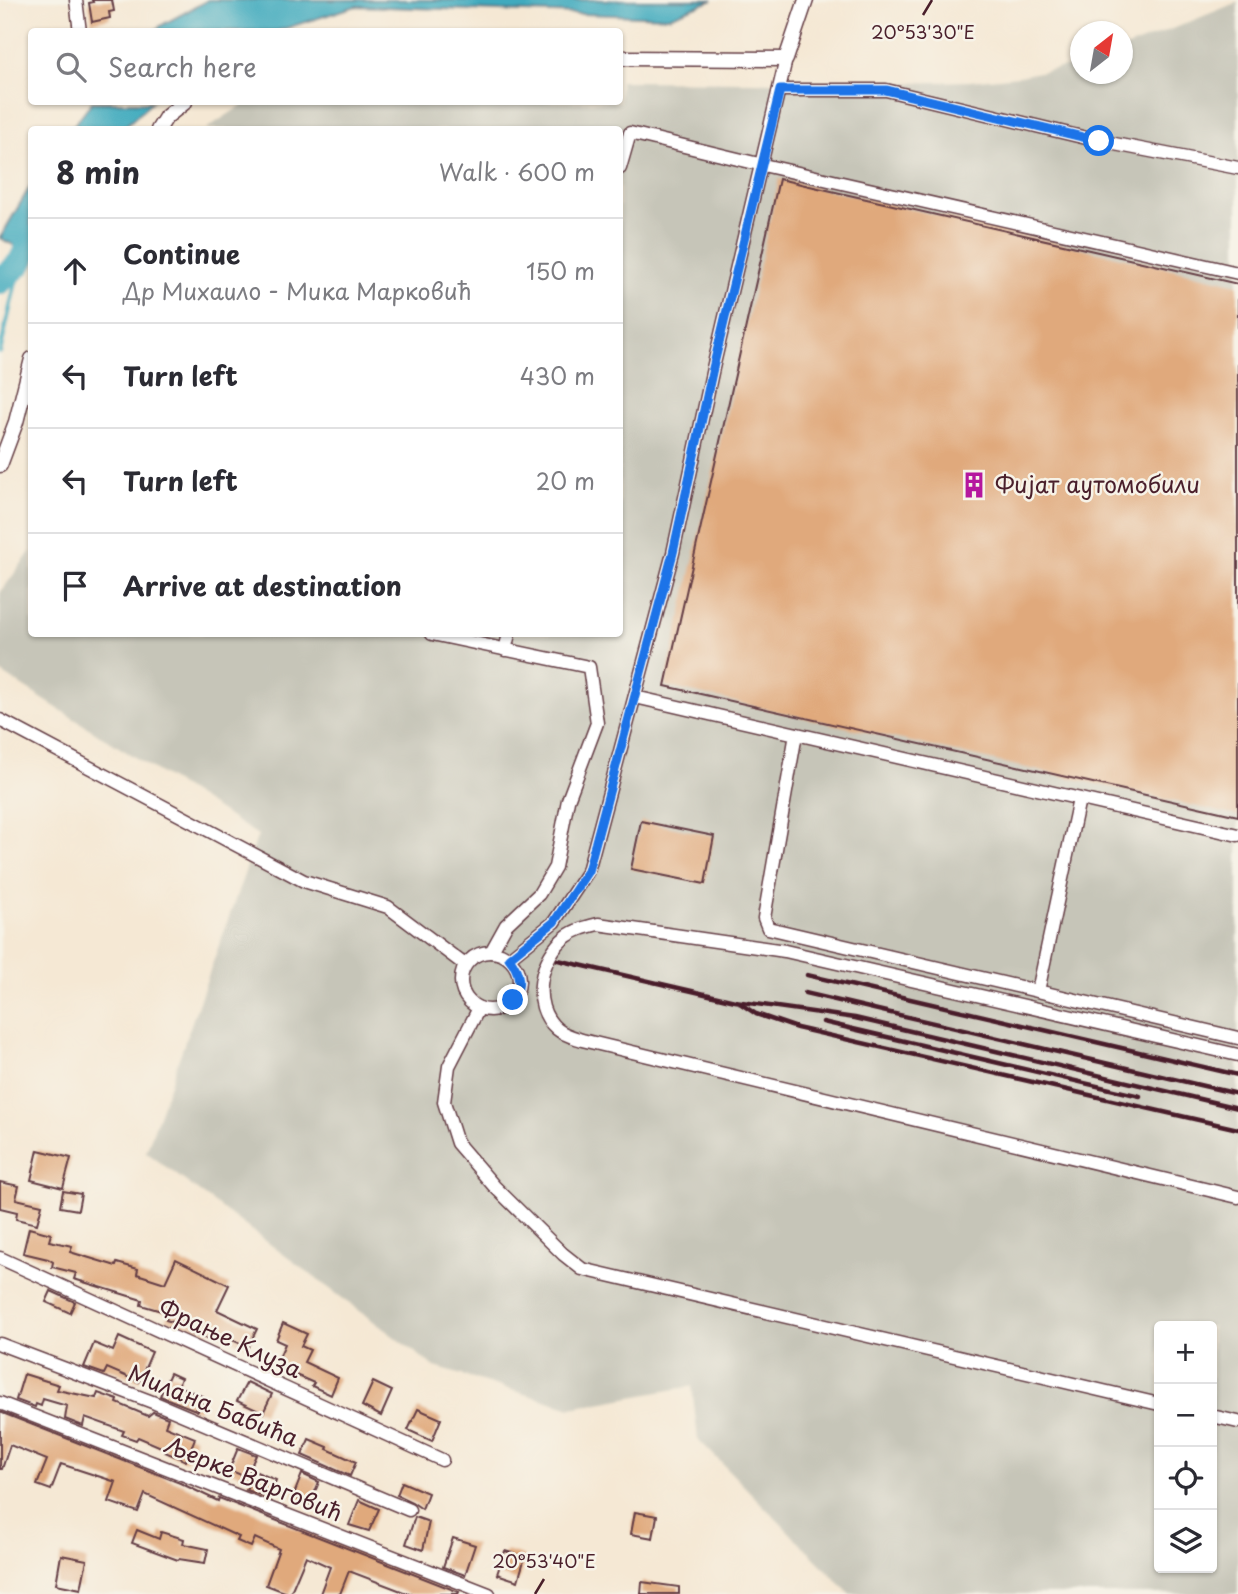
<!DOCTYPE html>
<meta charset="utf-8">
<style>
body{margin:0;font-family:"Playpen Sans",sans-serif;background:#f2f2f3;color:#2b2b33}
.controls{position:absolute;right:21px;bottom:21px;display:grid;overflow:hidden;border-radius:7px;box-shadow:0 2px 5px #0004}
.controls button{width:63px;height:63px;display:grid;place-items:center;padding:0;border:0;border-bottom:2px solid #e1e1e2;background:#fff;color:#2b2b33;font:35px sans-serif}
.compass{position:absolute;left:1070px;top:21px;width:63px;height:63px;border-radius:50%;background:#fff;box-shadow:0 2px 5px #0004;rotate:31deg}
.stop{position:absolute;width:21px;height:21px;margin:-16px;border:5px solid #1a73e8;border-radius:50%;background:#fff}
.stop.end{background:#1a73e8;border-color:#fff;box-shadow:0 2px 7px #0008}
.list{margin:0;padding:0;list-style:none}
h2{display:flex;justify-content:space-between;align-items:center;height:91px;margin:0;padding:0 28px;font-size:30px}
h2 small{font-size:23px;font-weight:400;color:#7c7c81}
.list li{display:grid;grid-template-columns:46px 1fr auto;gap:21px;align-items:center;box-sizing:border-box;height:105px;padding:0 28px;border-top:2px solid #e1e1e2}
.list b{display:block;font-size:26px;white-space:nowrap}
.list p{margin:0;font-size:23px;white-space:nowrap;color:#7c7c81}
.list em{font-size:23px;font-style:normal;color:#7c7c81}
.icon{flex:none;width:38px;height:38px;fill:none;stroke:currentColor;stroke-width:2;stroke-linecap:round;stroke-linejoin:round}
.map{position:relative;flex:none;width:1238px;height:1594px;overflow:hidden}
.search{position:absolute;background:#fff;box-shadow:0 2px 5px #0004;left:28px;top:28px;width:595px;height:77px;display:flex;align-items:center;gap:18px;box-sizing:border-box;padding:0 24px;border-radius:7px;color:#7c7c81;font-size:26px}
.panel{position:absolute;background:#fff;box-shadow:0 2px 5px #0004;left:28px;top:126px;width:595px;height:511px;border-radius:7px}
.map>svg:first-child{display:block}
.industrial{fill:#c6c5b8;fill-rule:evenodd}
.water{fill:#3faabe;stroke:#446474;stroke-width:2}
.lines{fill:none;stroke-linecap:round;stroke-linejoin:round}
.stream{stroke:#3faabe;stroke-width:4.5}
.river{stroke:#3faabe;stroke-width:26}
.building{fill:#e0a97b}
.minor-casing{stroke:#643d44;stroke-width:15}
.tertiary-casing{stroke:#643d44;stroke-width:17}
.minor{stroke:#fff;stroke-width:12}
.tertiary{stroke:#fff;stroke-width:14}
.rail{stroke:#4a1f2b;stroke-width:4.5}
.route{stroke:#1a73e8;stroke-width:9}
.ticks{fill:none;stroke:#4a1f2b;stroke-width:2.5}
.labels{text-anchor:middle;stroke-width:5;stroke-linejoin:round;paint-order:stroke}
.poi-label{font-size:23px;fill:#4a1f2b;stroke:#f7f3e8;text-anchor:start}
.street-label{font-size:23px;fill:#4a1f2b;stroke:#f7f3e8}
.ticks-label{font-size:18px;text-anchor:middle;fill:#4a1f2b;stroke:#f7f3e8;stroke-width:5;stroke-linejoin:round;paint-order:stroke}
</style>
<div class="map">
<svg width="1238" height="1594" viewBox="0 0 1238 1594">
<rect width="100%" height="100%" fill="#f7f3e8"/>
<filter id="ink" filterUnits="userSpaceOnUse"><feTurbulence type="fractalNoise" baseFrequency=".0143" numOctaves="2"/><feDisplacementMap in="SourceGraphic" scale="14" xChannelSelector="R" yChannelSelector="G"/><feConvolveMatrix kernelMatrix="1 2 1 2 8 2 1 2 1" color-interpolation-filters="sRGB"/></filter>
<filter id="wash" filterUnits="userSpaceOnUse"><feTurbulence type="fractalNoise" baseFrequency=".00686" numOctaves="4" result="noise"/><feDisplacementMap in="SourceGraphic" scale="28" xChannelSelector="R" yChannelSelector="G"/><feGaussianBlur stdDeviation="1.57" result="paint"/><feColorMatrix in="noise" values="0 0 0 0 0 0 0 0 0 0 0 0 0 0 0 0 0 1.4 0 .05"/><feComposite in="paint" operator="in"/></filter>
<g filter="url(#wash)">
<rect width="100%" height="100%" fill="#f5e8d4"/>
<path class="industrial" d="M 1238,2 L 1238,1594 L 850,1594 L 698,1439 L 692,1386 L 571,1408 L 435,1367 L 146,1152 L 258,835 L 0,672 L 0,593 L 31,551 L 32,634 L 620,634 L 620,130 L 206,129 L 247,102 L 620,102 L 620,81 L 903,83 L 970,81 L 1019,76 L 1080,64 L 1080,74 L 1122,74 L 1123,49 ZM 1159,1326 L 1212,1326 L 1212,1568 L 1159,1568 Z"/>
<g class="water">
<path d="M 208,0 L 713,0 L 669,17 L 356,6 L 277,31 L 155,31 L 160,26 Z"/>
<path d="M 92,102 L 152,102 L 122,129 L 71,129 Z"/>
<path d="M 31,185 L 31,254 L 0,238 Z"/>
</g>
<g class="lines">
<path class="stream" d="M 0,352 L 20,263"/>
<path class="river" d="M 0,281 L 20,263 L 32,239"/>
</g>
<g id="blocks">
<g class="building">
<path d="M 92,0 L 112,0 L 114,11 L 109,12 L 110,18 L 92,22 L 89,3 L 93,2 Z"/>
<path d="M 779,179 L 1238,284 L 1238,816 L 665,686 Z"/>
<path d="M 641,821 L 714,836 L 705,884 L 631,869 Z"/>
<path d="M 38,1150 L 71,1158 L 63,1188 L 31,1180 Z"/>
<path d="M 0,1182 L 19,1186 L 16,1199 L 42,1205 L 37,1224 L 16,1219 L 17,1212 L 0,1208 Z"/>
<path d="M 63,1191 L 81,1194 L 78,1210 L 60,1207 Z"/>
<path d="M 29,1228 L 51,1234 L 49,1241 L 72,1246 L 70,1252 L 116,1266 L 117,1263 L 138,1269 L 137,1274 L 165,1283 L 176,1259 L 229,1285 L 217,1310 L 257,1329 L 248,1347 L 210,1330 L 208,1339 L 188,1333 L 189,1327 L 166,1320 L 168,1313 L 141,1305 L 142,1300 L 74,1279 L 76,1273 L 52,1267 L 53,1262 L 48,1259 L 23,1253 Z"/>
<path d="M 51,1291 L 75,1302 L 70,1313 L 46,1302 Z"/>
<path d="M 283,1323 L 307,1334 L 301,1346 L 310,1350 L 304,1362 L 338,1378 L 331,1395 L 312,1386 L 314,1383 L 275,1366 L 285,1344 L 276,1340 Z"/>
<path d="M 119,1337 L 152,1352 L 139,1382 L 107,1368 L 104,1374 L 84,1367 L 94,1343 L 113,1351 Z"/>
<path d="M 170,1373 L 181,1378 L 178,1386 L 204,1397 L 198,1411 L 160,1396 Z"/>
<path d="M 24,1374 L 59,1385 L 57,1390 L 96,1398 L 98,1393 L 118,1400 L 117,1403 L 148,1416 L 153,1412 L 168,1418 L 165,1426 L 195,1438 L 186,1461 L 165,1452 L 166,1449 L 138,1437 L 136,1440 L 122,1435 L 124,1431 L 85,1417 L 83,1426 L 65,1419 L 67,1406 L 43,1399 L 41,1406 L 36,1404 L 35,1407 L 16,1400 Z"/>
<path d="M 247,1382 L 272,1394 L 263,1413 L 237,1401 Z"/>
<path d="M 373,1382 L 392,1391 L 381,1416 L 362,1406 Z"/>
<path d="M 418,1409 L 441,1419 L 432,1441 L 408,1430 Z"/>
<path d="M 0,1412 L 180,1483 L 218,1501 L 219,1498 L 459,1592 L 458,1594 L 409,1594 L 349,1571 L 340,1594 L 320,1594 L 330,1567 L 306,1556 L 290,1594 L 266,1585 L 279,1549 L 255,1538 L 251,1547 L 237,1541 L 239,1537 L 145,1494 L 138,1512 L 109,1502 L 116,1482 L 61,1464 L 51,1490 L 37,1485 L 47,1460 L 10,1445 L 2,1469 L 0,1469 Z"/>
<path d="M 309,1439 L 328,1447 L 327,1449 L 356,1462 L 350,1476 L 302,1455 Z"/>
<path d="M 238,1448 L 256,1455 L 246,1477 L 229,1470 Z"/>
<path d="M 254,1471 L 276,1480 L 269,1498 L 246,1490 Z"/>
<path d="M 302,1474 L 319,1482 L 310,1504 L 293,1497 Z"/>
<path d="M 402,1482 L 428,1493 L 422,1509 L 412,1502 L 397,1495 Z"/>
<path d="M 359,1500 L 379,1509 L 369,1531 L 349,1525 Z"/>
<path d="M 635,1512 L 657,1516 L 653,1538 L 631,1534 Z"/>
<path d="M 415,1517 L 429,1522 L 423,1550 L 406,1544 Z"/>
<path d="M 137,1530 L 159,1539 L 161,1532 L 184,1539 L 183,1544 L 208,1549 L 205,1563 L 179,1559 L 178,1560 L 132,1543 Z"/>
<path d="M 453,1538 L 475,1545 L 465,1575 L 443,1567 Z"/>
<path d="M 505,1551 L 525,1557 L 518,1581 L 497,1574 Z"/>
<path d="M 61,1555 L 87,1560 L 81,1589 L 56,1584 Z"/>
<path d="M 642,1582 L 679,1587 L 679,1594 L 641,1594 Z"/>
</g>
</g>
</g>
<g filter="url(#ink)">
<use href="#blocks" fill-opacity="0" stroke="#643d44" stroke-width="2"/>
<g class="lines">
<g class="minor-casing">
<g id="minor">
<path d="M 76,0 L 80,32"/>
<path d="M 780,90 L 886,90 L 1099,141 L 1238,168"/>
<path d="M 620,168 L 630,133 L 763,165 L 1238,273"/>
<path d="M 432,634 L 589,667 L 597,723 L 568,800 L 555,867 L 539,894 L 506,925 L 491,952"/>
<path d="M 505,650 L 509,634"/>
<path d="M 635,697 L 1238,835"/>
<path d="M 0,720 L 304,881 L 388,907 L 465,965"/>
<path d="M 796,734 L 764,918 L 768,928 L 1238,1038"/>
<circle cx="490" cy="981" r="29"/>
<path d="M 509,958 L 554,922 L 588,871 L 673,553 L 713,368 L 786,59"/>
<path d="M 1038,991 L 1079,799"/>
<path d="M 479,1008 L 449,1066 L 444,1102 L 457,1143 L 494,1186 L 563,1254 L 582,1269 L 1159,1404"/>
<path d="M 1238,1055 L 785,951 L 598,924 C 586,927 577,929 567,936 C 540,956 529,1005 557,1029 C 564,1035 573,1037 582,1040 L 1238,1197"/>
<path d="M 0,1258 L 442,1460"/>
<path d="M 0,1344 L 155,1403 L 409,1510"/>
<path d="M 0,1403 L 489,1594"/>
<path d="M 1212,1416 L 1238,1422"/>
</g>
</g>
<g class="tertiary-casing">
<g id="tertiary">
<path d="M 620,58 L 786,59 L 806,0"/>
<path d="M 158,130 L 166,117 L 185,102"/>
<path d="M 0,465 L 16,422 L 32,359"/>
</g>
</g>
<use href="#minor" class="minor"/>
<use href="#tertiary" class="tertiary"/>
<g class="rail">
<path d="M 558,960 L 735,1001 L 855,1018 L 1238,1108"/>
<path d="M 807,975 L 1238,1075"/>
<path d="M 805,993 L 1238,1094"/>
<path d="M 741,1004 L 756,1014 L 797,1028 L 1238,1129"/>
<path d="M 823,1022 L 1140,1096"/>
</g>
</g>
</g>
<g class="lines" filter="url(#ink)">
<path class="route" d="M 513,1000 C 522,984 520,972 509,958 L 554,922 L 588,871 L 673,553 L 713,368 L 780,90 L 886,90 L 1099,141"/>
</g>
<path class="ticks" d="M 923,15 L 932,0M 535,1594 L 544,1579"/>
<defs>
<g id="building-bare" transform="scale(2.1)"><path d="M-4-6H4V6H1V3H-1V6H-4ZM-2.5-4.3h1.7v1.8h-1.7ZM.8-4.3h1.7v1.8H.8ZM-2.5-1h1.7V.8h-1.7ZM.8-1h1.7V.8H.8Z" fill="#b5179e" stroke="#f7f3e8" stroke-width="2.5" paint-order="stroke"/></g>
</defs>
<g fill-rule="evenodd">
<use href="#building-bare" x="974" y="485"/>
</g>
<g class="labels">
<g class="poi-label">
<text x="995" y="493">Фијат аутомобили</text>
</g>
<g class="street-label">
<text transform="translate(230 1339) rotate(25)" y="8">Фрање Клуза</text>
<text transform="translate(213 1406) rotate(22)" y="8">Милана Бабића</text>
<text transform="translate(253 1479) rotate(22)" y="8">Љерке Варговић</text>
</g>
</g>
<g class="ticks-label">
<text x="923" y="39">20°53'30"E</text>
<text x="544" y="1568">20°53'40"E</text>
</g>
</svg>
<div class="controls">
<button>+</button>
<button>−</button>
<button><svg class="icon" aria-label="locate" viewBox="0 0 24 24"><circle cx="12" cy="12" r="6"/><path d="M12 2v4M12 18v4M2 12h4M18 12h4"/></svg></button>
<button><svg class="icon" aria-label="layers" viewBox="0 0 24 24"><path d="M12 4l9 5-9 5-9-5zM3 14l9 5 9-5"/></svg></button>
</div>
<svg class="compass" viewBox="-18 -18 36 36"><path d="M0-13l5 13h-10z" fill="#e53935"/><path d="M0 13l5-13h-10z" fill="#7c7c81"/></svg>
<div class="stop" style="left:1099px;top:141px"></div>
<div class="stop end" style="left:513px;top:1000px"></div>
<div class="search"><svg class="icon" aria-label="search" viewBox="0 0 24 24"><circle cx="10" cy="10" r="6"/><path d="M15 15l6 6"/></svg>Search here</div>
<section class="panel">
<h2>8 min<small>Walk · 600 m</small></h2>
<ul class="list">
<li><svg class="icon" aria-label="ahead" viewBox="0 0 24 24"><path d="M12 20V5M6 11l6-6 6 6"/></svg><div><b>Continue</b><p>Др Михаило - Мика Марковић</p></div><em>150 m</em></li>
<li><svg class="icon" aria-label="left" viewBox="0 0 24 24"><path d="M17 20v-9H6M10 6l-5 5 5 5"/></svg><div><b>Turn left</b></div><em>430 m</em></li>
<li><svg class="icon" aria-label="left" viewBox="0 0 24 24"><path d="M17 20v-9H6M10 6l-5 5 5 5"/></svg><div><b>Turn left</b></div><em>20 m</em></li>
<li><svg class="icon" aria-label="arrive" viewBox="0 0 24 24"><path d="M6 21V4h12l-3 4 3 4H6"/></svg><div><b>Arrive at destination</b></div></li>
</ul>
</section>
</div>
